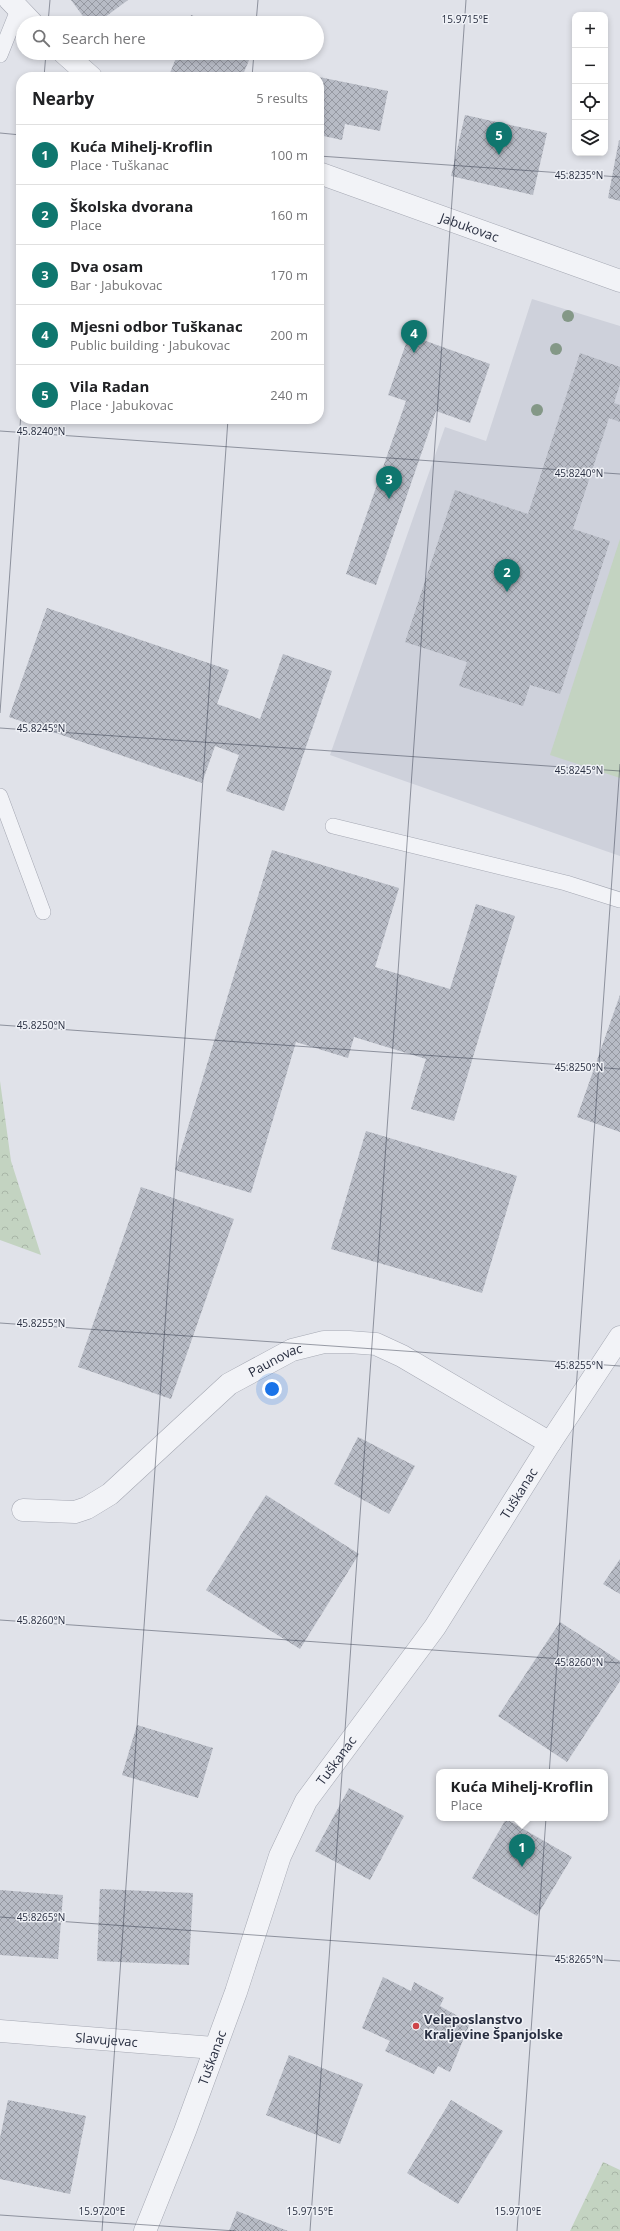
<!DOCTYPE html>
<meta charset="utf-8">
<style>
body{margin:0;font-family:"Open Sans",sans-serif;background:#f6f6f6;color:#202124}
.controls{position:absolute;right:12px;top:12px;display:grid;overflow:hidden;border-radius:8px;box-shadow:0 2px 6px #0003}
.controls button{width:36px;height:36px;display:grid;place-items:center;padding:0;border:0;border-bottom:1px solid #e0e0e0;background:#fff;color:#202124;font:20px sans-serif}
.you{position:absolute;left:272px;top:1389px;width:14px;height:14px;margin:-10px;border:3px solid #fff;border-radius:50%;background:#1a73e8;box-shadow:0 0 0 6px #1a73e833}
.badge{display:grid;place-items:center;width:26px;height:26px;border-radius:50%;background:#0f766e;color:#fff;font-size:13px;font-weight:700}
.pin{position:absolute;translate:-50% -33px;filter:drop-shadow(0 1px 2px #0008)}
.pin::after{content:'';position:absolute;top:21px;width:14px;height:12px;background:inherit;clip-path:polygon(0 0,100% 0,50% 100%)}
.popup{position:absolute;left:436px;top:1769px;width:172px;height:52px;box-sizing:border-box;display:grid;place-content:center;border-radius:8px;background:#fff;filter:drop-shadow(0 1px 3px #0005);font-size:13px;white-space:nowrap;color:#757577}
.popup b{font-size:15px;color:#202124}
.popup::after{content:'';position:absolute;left:50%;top:100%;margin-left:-8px;border:8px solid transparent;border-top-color:#fff}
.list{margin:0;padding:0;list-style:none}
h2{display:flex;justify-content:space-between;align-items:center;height:52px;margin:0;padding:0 16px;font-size:17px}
h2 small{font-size:13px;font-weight:400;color:#757577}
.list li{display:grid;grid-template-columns:26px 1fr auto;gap:12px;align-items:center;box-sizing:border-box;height:60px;padding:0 16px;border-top:1px solid #e0e0e0}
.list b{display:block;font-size:15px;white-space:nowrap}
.list p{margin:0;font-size:13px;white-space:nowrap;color:#757577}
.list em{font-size:13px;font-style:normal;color:#757577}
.icon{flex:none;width:22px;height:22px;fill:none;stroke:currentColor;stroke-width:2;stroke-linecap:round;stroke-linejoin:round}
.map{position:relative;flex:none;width:620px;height:2231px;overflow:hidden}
.search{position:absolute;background:#fff;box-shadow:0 2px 6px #0003;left:16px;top:16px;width:308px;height:44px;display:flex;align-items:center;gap:10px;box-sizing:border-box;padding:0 14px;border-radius:22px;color:#757577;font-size:15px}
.panel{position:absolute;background:#fff;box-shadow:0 2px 6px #0003;left:16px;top:72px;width:308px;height:352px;border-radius:16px}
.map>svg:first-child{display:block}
.built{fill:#ced1db}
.forest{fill:url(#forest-crowns)}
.garden{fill:#c3d3c1}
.building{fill:url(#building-cross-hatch)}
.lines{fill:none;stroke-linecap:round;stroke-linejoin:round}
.service-casing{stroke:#a5a8b3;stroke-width:16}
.minor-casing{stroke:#a5a8b3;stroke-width:23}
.tertiary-casing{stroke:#a5a8b3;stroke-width:23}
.service{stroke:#f2f3f7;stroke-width:15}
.minor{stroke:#f2f3f7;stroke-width:22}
.tertiary{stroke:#f2f3f7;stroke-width:22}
.tree{fill:#849887}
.ticks{fill:none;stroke:#282e40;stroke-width:1;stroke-opacity:0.45}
.poi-dot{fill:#ce4449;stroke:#eff1f6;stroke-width:1.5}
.labels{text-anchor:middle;stroke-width:3;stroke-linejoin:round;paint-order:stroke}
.street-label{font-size:13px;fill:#282e40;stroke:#eff1f6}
.poi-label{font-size:13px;font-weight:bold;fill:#282e40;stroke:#eff1f6;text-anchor:start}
.ticks-label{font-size:10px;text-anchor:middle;fill:#282e40;stroke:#eff1f6;stroke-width:3;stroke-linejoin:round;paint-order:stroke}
</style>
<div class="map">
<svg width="620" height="2231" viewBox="0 0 620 2231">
<defs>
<pattern id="forest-crowns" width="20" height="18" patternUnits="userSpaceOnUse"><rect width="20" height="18" fill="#c3d3c1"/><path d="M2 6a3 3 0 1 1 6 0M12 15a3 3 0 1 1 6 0" fill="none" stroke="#a8b5a7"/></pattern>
<pattern id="building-cross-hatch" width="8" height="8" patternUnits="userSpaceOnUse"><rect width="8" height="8" fill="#b7bbc5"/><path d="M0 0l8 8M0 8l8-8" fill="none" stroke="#9598a1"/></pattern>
</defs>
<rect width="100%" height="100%" fill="#e0e2e9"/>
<path class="built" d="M 532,299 L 620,326 L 620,856 L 330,755 L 445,427 L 486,441 Z"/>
<g class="forest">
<path d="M 0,1081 L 11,1161 L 41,1255 L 0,1240 Z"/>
<path d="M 603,2162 L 620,2170 L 620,2231 L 570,2231 Z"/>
</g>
<path class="garden" d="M 620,539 L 620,778 L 550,755 Z"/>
<g class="building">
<path d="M 71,0 L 128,0 L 97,23 L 88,23 Z"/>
<path d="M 191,15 L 212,23 L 189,23 Z"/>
<path d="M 178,53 L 252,53 L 242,77 L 182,77 L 170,73 Z"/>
<path d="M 319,77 L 388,91 L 380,131 L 345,124 L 342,140 L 319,135 Z"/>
<path d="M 465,115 L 547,133 L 533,195 L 451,176 Z"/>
<path d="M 619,140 L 620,141 L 620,201 L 608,198 Z"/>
<path d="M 409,335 L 490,364 L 470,423 L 436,411 L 376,585 L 346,574 L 406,401 L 388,395 Z"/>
<path d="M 580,353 L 620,367 L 620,384 L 614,403 L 620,405 L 620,422 L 609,418 L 573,529 L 610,541 L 560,694 L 530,685 L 523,706 L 459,686 L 467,662 L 405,642 L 455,490 L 528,514 Z"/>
<path d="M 47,608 L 229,670 L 217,704 L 260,719 L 283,654 L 332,671 L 284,811 L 226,791 L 239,755 L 215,746 L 202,783 L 9,717 Z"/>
<path d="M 272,850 L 399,888 L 375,967 L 450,989 L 476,904 L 515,916 L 454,1121 L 411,1109 L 426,1059 L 354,1037 L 348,1058 L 296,1042 L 251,1193 L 175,1170 Z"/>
<path d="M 620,995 L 620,1132 L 577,1117 Z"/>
<path d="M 366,1131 L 517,1176 L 482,1293 L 331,1249 Z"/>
<path d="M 141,1187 L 234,1219 L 171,1399 L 78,1367 Z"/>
<path d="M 358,1437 L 415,1466 L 389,1514 L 334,1484 Z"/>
<path d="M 266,1495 L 359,1554 L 300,1649 L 206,1590 Z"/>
<path d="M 620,1559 L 620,1594 L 603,1584 Z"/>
<path d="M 560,1622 L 620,1661 L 620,1681 L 567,1762 L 498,1716 Z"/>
<path d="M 137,1725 L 213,1748 L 198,1798 L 122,1775 Z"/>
<path d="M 349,1788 L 404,1816 L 370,1880 L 315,1851 Z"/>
<path d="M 506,1819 L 572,1857 L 537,1916 L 472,1878 Z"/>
<path d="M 100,1889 L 193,1893 L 189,1965 L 97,1961 Z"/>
<path d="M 0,1890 L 63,1895 L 58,1959 L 0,1955 Z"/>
<path d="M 383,1977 L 411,1991 L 414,1982 L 444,1998 L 440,2006 L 470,2023 L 450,2072 L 438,2066 L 434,2074 L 385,2051 L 390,2041 L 362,2028 Z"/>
<path d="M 289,2055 L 363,2084 L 340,2144 L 266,2115 Z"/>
<path d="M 8,2100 L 86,2116 L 70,2194 L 0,2179 L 0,2138 Z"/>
<path d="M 451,2100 L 503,2131 L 458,2204 L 407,2173 Z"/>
<path d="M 237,2211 L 288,2231 L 229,2231 Z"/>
</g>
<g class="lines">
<g class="service-casing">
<g id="service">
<path d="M 0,55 L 18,10"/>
<path d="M 0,796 L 43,912"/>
<path d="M 333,826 L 566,883 L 620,900"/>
</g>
</g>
<g class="minor-casing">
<g id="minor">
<path d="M 10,0 L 32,23"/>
<path d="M 64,53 L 91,77"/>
<path id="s1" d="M 319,173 L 620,281"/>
<path id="s2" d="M 23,1510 L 75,1512 L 87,1508 L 110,1494 L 229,1384 L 292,1350 L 324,1342 L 349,1342 L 376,1344 L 402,1356 L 550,1443"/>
<path id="s3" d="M 0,2031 L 214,2048"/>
</g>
</g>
<g class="tertiary-casing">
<g id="tertiary">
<path id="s4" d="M 145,2231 L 185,2131 L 236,1992 L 280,1856 L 306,1801 L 435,1627 L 550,1443 L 620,1337"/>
</g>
</g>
<use href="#service" class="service"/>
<use href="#minor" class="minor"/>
<use href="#tertiary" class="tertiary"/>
</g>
<g class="tree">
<circle cx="568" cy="316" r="6"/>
<circle cx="556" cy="349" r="6"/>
<circle cx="537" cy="410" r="6"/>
</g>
<path class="ticks" d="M 48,23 L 50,0M 256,23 L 258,0M 44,77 L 46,53M 252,77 L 254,53M 0,133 L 21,135M 319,156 L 620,177M 0,431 L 620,474M 0,713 L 21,413M 0,728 L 620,771M 0,1025 L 620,1069M 0,1323 L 620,1366M 0,1620 L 620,1663M 0,1917 L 620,1961M 0,2215 L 236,2231M 102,2231 L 228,419M 310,2231 L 466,0M 517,2231 L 620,764"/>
<circle class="poi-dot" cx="416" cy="2026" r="4"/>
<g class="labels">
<g class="street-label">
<text dy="5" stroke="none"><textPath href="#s1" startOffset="160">Jabukovac</textPath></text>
<text dy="5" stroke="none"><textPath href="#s2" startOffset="306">Paunovac</textPath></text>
<text dy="5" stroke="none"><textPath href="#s4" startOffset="834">Tuškanac</textPath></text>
<text dy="5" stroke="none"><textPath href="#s4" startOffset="510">Tuškanac</textPath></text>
<text dy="5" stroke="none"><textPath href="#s3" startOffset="107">Slavujevac</textPath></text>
<text dy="5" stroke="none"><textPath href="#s4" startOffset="186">Tuškanac</textPath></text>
</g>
<g class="poi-label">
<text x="424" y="2024">Veleposlanstvo<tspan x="424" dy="15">Kraljevine Španjolske</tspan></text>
</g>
</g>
<g class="ticks-label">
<text x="465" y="23">15.9715°E</text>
<text x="579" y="179">45.8235°N</text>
<text x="41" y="435">45.8240°N</text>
<text x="579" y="477">45.8240°N</text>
<text x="41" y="732">45.8245°N</text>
<text x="579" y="774">45.8245°N</text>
<text x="41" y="1029">45.8250°N</text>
<text x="579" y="1071">45.8250°N</text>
<text x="41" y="1327">45.8255°N</text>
<text x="579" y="1369">45.8255°N</text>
<text x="41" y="1624">45.8260°N</text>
<text x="579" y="1666">45.8260°N</text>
<text x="41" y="1921">45.8265°N</text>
<text x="579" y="1963">45.8265°N</text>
<text x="102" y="2215">15.9720°E</text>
<text x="310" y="2215">15.9715°E</text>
<text x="518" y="2215">15.9710°E</text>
</g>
</svg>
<div class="controls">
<button>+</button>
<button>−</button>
<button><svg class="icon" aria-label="locate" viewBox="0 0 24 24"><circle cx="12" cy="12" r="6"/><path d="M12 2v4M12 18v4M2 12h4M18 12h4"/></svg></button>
<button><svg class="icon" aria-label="layers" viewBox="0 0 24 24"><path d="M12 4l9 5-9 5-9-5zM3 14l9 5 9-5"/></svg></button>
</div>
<div class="you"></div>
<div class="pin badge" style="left:522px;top:1867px">1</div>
<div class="popup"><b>Kuća Mihelj-Kroflin</b>Place</div>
<div class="pin badge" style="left:507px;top:592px">2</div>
<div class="pin badge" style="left:389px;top:499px">3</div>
<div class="pin badge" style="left:414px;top:353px">4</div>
<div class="pin badge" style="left:499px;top:155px">5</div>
<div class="search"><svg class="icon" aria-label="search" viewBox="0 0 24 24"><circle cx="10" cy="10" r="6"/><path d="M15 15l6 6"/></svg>Search here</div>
<section class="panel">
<h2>Nearby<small>5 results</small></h2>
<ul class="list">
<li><span class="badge">1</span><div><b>Kuća Mihelj-Kroflin</b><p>Place · Tuškanac</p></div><em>100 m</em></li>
<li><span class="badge">2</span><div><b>Školska dvorana</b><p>Place</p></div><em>160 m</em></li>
<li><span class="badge">3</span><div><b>Dva osam</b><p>Bar · Jabukovac</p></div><em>170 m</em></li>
<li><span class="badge">4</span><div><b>Mjesni odbor Tuškanac</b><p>Public building · Jabukovac</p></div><em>200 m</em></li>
<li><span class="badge">5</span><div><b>Vila Radan</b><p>Place · Jabukovac</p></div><em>240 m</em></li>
</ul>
</section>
</div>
